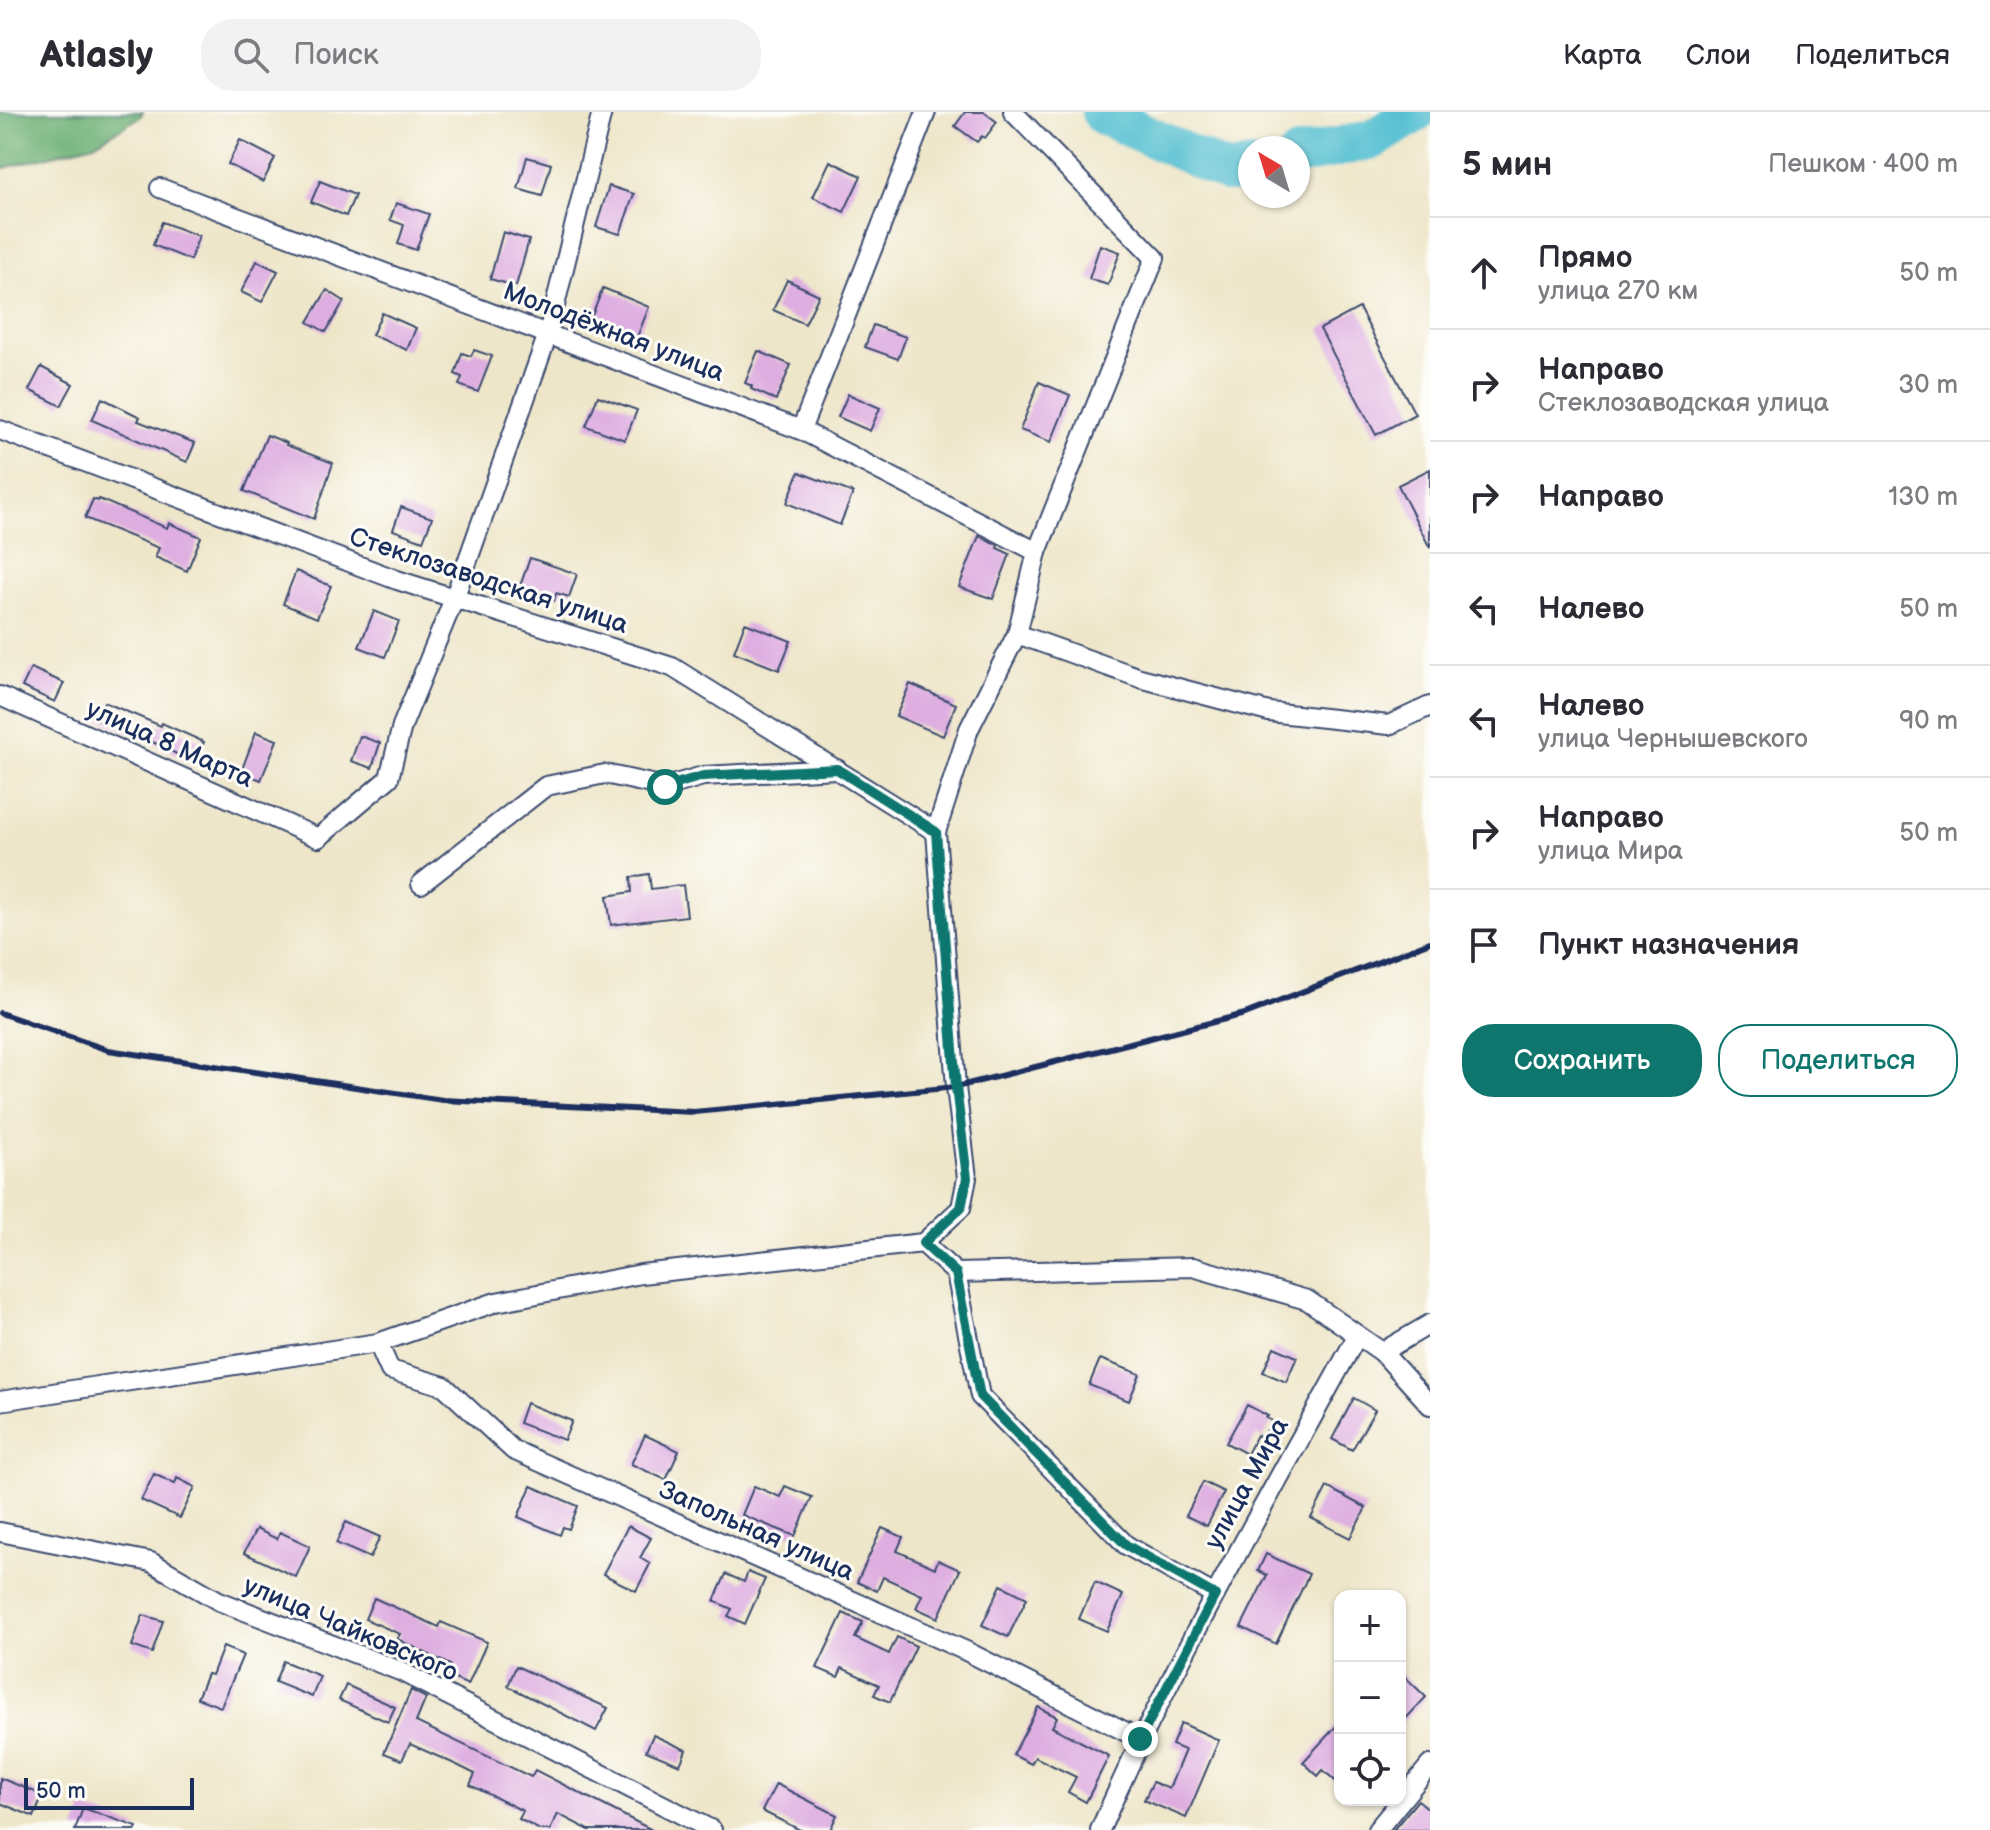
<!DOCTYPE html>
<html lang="ru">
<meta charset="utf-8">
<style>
body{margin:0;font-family:"Balsamiq Sans",sans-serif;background:#f2f2f3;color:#2b2b33}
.controls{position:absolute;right:24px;bottom:24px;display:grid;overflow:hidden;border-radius:16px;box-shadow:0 2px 6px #0004}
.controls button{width:72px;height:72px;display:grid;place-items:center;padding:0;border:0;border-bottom:2px solid #e1e1e2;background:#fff;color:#2b2b33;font:40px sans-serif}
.compass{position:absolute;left:1238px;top:24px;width:72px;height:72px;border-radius:50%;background:#fff;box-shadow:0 2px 6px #0004;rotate:322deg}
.scale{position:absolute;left:24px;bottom:20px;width:170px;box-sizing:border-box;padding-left:8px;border:4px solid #1b2f5e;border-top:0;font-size:22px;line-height:28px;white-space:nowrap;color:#1b2f5e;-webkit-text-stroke:6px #fdfcf7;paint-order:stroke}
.stop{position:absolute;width:24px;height:24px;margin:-18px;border:6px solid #0f766e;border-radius:50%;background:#fff}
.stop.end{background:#0f766e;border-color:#fff;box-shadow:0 2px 8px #0008}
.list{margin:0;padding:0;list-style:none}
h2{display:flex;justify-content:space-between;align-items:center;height:104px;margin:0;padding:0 32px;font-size:34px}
h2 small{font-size:26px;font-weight:400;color:#7c7c81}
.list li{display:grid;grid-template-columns:52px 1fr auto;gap:24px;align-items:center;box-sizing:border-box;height:112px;padding:0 32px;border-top:2px solid #e1e1e2}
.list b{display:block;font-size:30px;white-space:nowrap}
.list p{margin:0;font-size:26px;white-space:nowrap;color:#7c7c81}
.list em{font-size:26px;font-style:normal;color:#7c7c81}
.actions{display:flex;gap:16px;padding:24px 32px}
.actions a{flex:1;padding:18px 0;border:2px solid #0f766e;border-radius:32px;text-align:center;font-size:28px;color:#0f766e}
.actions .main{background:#0f766e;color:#fff}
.icon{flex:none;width:44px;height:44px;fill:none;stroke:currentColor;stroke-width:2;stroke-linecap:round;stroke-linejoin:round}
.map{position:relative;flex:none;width:1430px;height:1718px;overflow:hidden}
header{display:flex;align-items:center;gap:48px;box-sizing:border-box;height:112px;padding:0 40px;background:#fff;border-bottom:2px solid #e1e1e2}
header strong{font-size:38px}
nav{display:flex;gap:44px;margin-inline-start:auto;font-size:28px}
.search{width:560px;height:72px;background:#f2f2f3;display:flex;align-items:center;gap:20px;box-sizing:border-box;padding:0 28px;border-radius:32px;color:#7c7c81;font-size:30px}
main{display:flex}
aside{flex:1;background:#fff}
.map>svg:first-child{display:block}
.forest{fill:#6db074;stroke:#447069;stroke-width:2}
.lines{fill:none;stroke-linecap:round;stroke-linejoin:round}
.river{stroke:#55bfd1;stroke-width:40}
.building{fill:#deaee1}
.street-casing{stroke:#3b4a6e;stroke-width:22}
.street{stroke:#fff;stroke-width:18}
.rail{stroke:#1b2f5e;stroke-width:6}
.route{stroke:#0f766e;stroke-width:10}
.labels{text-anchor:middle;stroke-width:6;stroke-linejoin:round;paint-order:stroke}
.street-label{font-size:26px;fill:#1b2f5e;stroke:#fdfcf7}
</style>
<header>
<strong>Atlasly</strong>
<div class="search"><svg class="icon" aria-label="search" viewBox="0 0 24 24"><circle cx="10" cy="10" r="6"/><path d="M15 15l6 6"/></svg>Поиск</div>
<nav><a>Карта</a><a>Слои</a><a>Поделиться</a></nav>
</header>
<main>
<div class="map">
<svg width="1430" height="1718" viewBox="0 0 1430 1718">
<rect width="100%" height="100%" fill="#fdfcf7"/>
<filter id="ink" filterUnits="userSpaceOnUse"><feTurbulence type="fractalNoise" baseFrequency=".0125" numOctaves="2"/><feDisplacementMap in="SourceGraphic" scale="16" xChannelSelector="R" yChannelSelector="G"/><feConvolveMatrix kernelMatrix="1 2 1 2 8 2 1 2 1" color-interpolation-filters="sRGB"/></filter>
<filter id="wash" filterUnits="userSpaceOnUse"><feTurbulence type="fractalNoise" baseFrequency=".006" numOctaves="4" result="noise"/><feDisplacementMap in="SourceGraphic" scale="32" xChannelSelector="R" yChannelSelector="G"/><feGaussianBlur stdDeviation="1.8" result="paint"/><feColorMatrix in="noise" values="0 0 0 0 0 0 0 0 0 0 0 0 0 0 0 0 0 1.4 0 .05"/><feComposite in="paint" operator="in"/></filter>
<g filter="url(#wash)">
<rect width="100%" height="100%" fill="#eee6c9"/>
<path class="forest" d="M 0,0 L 143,0 L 140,5 L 94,32 L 0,57 Z"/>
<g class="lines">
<g class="river">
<path d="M 1101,0 L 1103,3 L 1229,61 L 1250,56"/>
<path d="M 1298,44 L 1374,27 L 1417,0"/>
</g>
</g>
<g id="blocks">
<g class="building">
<path d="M 965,0 L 984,0 L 997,10 L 985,26 L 982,24 L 977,30 L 955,14 Z"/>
<path d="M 240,28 L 275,46 L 263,70 L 228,52 Z"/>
<path d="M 527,45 L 551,52 L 542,84 L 518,77 Z"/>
<path d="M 830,49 L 861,64 L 844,100 L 813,85 Z"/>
<path d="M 320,69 L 355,83 L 346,104 L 311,90 Z"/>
<path d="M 609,74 L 634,82 L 620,122 L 596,115 Z"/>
<path d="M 396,91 L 429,102 L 416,138 L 398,132 L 404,113 L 390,108 Z"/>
<path d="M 162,110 L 199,124 L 190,148 L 153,133 Z"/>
<path d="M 503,120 L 529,128 L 516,174 L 490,167 Z"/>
<path d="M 1100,133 L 1120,140 L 1108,173 L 1089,167 Z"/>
<path d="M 257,149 L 278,159 L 262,190 L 241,180 Z"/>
<path d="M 787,168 L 819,183 L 805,212 L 773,198 Z"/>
<path d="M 603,176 L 649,195 L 637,225 L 591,206 Z"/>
<path d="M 327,178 L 344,189 L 326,220 L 308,210 Z"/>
<path d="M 1359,196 L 1415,302 L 1376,323 L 1320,217 Z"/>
<path d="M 382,201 L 416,216 L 407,238 L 372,223 Z"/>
<path d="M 873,213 L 906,225 L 898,247 L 865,235 Z"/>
<path d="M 474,238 L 492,244 L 478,280 L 459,273 L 462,265 L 455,262 L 462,241 L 471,244 Z"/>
<path d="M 758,239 L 791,253 L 776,288 L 751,277 L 752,274 L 745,271 Z"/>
<path d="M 41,255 L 73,272 L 61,294 L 29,278 Z"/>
<path d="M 1039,270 L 1070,283 L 1051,330 L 1020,318 Z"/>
<path d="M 848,282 L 880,296 L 870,319 L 838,305 Z"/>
<path d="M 598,284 L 637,298 L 625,328 L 586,314 Z"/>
<path d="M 102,286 L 140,305 L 138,309 L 195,331 L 187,350 L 92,308 Z"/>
<path d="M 267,323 L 287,331 L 286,333 L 333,351 L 314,407 L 244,379 Z"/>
<path d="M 1430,357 L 1430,436 L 1398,373 Z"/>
<path d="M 799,360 L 853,381 L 840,413 L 787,391 Z"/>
<path d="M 93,387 L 98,389 L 99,387 L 167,416 L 169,411 L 201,425 L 187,459 L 155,445 L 159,436 L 85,406 Z"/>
<path d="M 401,395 L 432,406 L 423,429 L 393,418 Z"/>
<path d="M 979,424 L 998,433 L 997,436 L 1010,442 L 993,487 L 959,475 Z"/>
<path d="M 530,446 L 577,462 L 569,485 L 556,481 L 554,489 L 519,477 Z"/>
<path d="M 296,459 L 331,474 L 317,506 L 283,492 Z"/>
<path d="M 374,499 L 399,509 L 385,545 L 359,535 Z"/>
<path d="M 745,511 L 791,529 L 779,558 L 734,540 Z"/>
<path d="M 31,556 L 64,571 L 55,590 L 22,575 Z"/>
<path d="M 910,572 L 956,592 L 943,624 L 896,604 Z"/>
<path d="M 104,590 L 161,614 L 162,611 L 204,630 L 194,651 L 157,632 L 97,607 Z"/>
<path d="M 256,620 L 277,628 L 261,668 L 241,660 Z"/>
<path d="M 360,624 L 380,631 L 372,656 L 351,649 Z"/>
<path d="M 649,762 L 651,777 L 683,773 L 687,804 L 611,813 L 607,784 L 632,780 L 631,765 Z"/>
<path d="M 1274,1235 L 1297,1245 L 1286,1270 L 1263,1260 Z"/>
<path d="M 1100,1247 L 1140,1262 L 1129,1289 L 1089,1273 Z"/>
<path d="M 1354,1286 L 1375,1298 L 1352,1338 L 1332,1327 Z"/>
<path d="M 526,1291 L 572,1309 L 564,1328 L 519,1311 Z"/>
<path d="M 1247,1293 L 1268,1304 L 1266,1306 L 1272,1309 L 1263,1326 L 1257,1323 L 1247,1342 L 1226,1331 Z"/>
<path d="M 645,1323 L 679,1339 L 666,1368 L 631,1352 Z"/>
<path d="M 154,1362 L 175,1372 L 177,1366 L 195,1375 L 180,1406 L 141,1388 Z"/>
<path d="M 1203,1370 L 1224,1380 L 1207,1414 L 1186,1404 Z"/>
<path d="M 531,1374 L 578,1394 L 569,1417 L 563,1415 L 560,1423 L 518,1405 Z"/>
<path d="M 754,1374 L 780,1385 L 785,1374 L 812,1385 L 795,1424 L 742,1403 Z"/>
<path d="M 1327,1375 L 1366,1396 L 1350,1426 L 1311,1406 Z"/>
<path d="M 346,1410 L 380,1425 L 370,1446 L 336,1431 Z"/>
<path d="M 628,1414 L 651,1426 L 640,1446 L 650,1452 L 636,1479 L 603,1462 Z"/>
<path d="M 882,1416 L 903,1425 L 897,1439 L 935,1456 L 938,1448 L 960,1458 L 938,1506 L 916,1496 L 922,1483 L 883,1465 L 877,1479 L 857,1470 Z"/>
<path d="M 256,1417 L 277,1427 L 280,1420 L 310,1434 L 296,1465 L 244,1441 Z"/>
<path d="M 1266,1442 L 1309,1462 L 1276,1532 L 1241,1515 L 1267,1463 L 1258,1459 Z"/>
<path d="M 748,1460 L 765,1467 L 745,1512 L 728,1504 L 732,1497 L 714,1489 L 726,1462 L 744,1470 Z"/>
<path d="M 1095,1470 L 1123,1483 L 1107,1519 L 1079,1507 Z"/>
<path d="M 1001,1473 L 1027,1486 L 1008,1525 L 982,1513 Z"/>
<path d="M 374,1486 L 439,1515 L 441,1510 L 487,1530 L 468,1573 L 446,1563 L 450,1553 L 397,1527 L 400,1522 L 365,1507 Z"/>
<path d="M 843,1501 L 863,1510 L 855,1526 L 889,1542 L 897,1525 L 916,1534 L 890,1590 L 874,1583 L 879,1573 L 842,1556 L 838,1565 L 817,1556 Z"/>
<path d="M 143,1503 L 163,1509 L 152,1541 L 132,1534 Z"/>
<path d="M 223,1535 L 243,1543 L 221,1595 L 197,1586 L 207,1562 L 212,1563 Z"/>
<path d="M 283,1549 L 320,1564 L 312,1585 L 275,1570 Z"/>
<path d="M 516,1554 L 608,1596 L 596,1619 L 508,1574 Z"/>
<path d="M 1400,1560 L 1426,1585 L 1400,1613 Z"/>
<path d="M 346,1573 L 395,1595 L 388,1610 L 339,1588 Z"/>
<path d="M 411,1578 L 426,1586 L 416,1610 L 531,1665 L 535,1658 L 652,1718 L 589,1718 L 558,1702 L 550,1718 L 540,1718 L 519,1707 L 523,1699 L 470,1673 L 475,1662 L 457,1653 L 410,1632 L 402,1648 L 384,1641 Z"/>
<path d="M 1038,1595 L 1057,1605 L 1052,1615 L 1109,1644 L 1086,1690 L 1068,1680 L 1076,1665 L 1035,1645 L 1031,1652 L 1013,1643 Z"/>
<path d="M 1340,1610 L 1340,1673 L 1323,1658 L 1318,1664 L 1303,1650 Z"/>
<path d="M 1181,1611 L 1219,1628 L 1186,1706 L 1144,1688 L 1153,1670 L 1169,1677 L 1185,1638 L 1172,1633 Z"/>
<path d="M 653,1623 L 686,1638 L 680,1653 L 646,1639 Z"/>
<path d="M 0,1666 L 43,1683 L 34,1705 L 0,1691 Z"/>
<path d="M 776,1672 L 837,1703 L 830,1718 L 800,1718 L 762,1699 Z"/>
<path d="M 1418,1688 L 1430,1698 L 1430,1718 L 1393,1718 Z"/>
<path d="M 83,1696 L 137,1715 L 136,1718 L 75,1718 Z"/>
</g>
</g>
</g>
<g filter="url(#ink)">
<use href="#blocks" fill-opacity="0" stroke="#3b4a6e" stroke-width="2"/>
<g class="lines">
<g class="street-casing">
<g id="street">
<path d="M 160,76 L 801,318 L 1037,440"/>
<path d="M 0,318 L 397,468 L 672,555 L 936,720"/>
<path d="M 801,318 L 926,0"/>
<path d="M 1017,522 L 1140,566 L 1269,600 L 1389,613 L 1430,594"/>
<path d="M 0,584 L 318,726 L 389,666 L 402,614 L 454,487 L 548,222 L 602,0"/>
<path d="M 421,772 L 546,674 L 605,662 L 665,675 L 703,664 L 837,657"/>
<path d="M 923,1131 L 956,1161 L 1193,1155 L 1307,1188 L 1382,1240 L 1430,1293"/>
<path d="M 956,1161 L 980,1284 L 1126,1433 L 1215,1483"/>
<path d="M 378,1231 L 390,1258 L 444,1274 L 513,1338 L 966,1539 L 1140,1627"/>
<path d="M 1382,1240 L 1430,1212"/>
<path d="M 0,1289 L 378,1231 L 496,1190 L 641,1162 L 923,1131 L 961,1096 L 967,1066 L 956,975 L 936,720 L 969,617 L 1017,522 L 1037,440 L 1155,146 L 1013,0"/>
<path d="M 0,1420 L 151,1450 L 219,1489 L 400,1559 L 712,1718"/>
<path d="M 1100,1718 C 1174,1548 1268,1387 1357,1224"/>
<path d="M 1377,1718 L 1430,1653"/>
</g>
</g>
<use href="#street" class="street"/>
<path class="rail" d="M 0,901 L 108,938 L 443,988 L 694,1000 L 956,975 L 1245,902 L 1430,830"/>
</g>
</g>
<g class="lines" filter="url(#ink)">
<path class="route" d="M 665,675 L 703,664 L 837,657 L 936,720 L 956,975 L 967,1066 L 961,1096 L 923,1131 L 956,1161 L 980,1284 L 1126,1433 L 1215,1483 L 1140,1627"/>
</g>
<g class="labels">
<g class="street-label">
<text transform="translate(614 219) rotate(21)" y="9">Молодёжная улица</text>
<text transform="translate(489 468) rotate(18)" y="9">Стеклозаводская улица</text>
<text transform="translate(170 631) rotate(24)" y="9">улица 8 Марта</text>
<text transform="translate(1246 1371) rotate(-61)" y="9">улица Мира</text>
<text transform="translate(757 1418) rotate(24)" y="9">Запольная улица</text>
<text transform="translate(351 1516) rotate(23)" y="9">улица Чайковского</text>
</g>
</g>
</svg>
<div class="controls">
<button>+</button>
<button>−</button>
<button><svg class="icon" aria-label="locate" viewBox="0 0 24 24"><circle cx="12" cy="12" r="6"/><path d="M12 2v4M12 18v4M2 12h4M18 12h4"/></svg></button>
</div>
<svg class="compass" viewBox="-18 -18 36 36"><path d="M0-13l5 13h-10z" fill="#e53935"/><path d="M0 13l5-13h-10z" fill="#7c7c81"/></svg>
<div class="scale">50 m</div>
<div class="stop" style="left:665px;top:675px"></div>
<div class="stop end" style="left:1140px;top:1627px"></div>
</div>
<aside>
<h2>5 мин<small>Пешком · 400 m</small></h2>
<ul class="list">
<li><svg class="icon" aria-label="ahead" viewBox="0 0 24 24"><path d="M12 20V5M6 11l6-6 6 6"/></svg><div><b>Прямо</b><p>улица 270 км</p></div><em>50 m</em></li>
<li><svg class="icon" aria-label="right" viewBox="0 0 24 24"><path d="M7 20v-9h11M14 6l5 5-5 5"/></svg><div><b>Направо</b><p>Стеклозаводская улица</p></div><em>30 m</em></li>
<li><svg class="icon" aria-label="right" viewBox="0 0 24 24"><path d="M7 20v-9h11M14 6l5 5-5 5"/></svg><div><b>Направо</b></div><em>130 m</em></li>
<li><svg class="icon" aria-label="left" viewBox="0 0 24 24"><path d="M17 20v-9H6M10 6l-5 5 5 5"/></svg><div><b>Налево</b></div><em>50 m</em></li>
<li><svg class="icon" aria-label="left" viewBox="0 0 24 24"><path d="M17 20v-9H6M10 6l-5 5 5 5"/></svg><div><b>Налево</b><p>улица Чернышевского</p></div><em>90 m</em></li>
<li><svg class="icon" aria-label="right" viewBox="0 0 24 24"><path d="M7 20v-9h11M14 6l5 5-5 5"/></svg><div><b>Направо</b><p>улица Мира</p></div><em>50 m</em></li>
<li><svg class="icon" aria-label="arrive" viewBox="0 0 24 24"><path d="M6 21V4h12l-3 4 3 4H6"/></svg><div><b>Пункт назначения</b></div></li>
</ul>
<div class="actions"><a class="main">Сохранить</a><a>Поделиться</a></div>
</aside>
</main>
